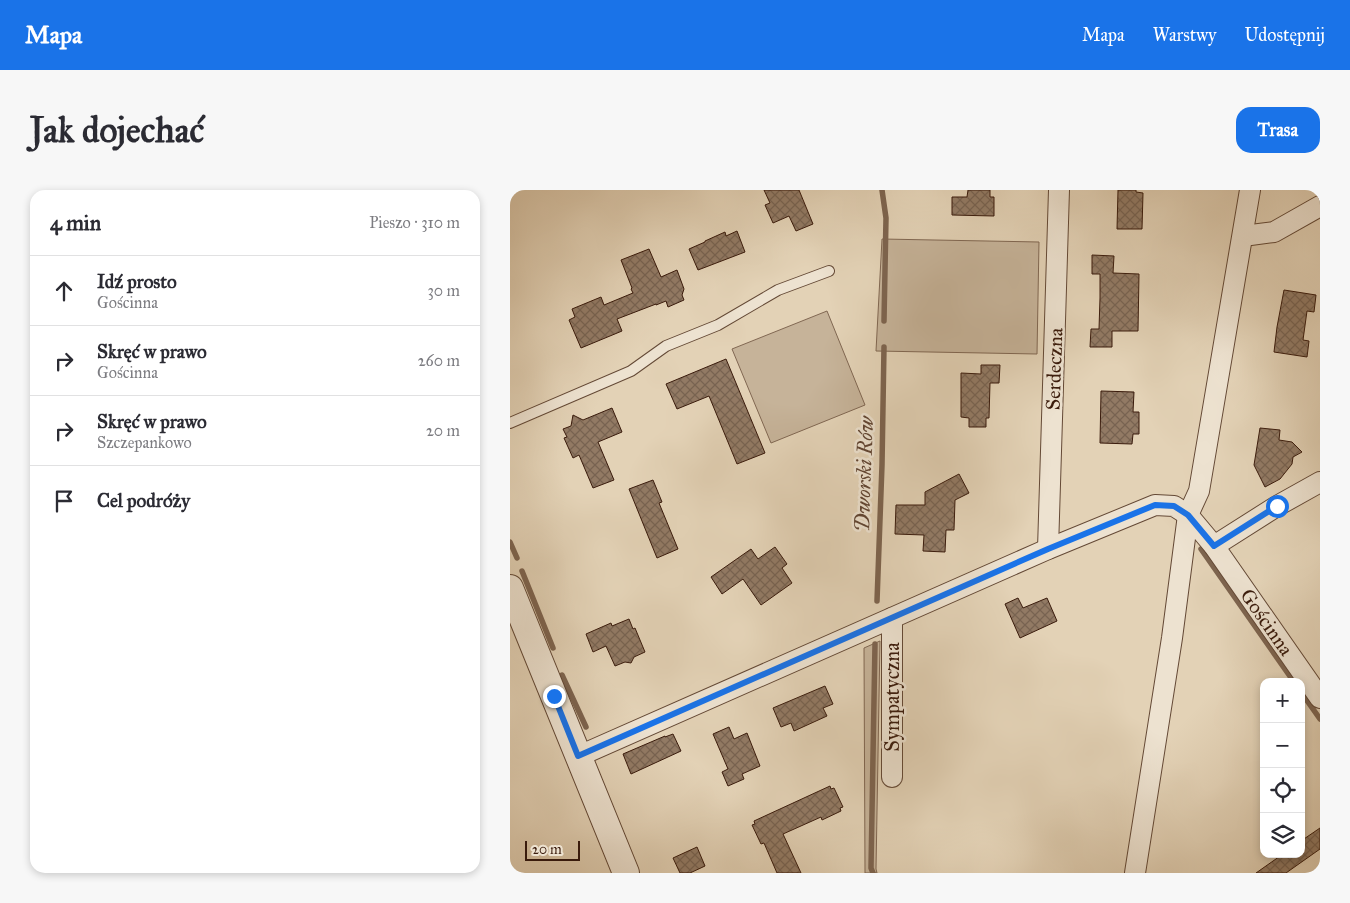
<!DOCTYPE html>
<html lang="pl">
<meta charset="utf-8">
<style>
body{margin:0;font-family:"IM FELL Great Primer",serif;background:#f7f7f7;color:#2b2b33}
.controls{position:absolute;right:15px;bottom:15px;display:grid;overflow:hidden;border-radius:10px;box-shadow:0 2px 8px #0003}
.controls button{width:45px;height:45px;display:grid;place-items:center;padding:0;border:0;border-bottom:1px solid #e1e1e2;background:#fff;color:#2b2b33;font:25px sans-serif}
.scale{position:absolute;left:15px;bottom:12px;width:55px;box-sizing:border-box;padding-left:5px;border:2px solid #3a1b0c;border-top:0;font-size:14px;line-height:18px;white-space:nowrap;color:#3a1b0c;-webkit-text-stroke:4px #ede2d0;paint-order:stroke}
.stop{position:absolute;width:15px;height:15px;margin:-11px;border:4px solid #1a73e8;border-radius:50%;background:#fff}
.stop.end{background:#1a73e8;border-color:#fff;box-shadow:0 1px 5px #0008}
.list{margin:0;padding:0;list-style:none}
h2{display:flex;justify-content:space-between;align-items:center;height:65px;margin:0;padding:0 20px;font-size:21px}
h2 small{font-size:16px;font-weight:400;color:#7c7c81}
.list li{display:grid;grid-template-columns:32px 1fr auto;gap:15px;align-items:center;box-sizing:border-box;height:70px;padding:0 20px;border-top:1px solid #e1e1e2}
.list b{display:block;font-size:19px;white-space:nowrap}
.list p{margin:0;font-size:16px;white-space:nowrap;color:#7c7c81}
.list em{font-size:16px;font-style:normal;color:#7c7c81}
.icon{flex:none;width:28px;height:28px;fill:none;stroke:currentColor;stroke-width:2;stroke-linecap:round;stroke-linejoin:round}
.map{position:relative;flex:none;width:810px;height:683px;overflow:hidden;border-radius:15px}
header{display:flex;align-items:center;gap:30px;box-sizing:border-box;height:70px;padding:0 25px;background:#1a73e8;color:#fff}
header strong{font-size:24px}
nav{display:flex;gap:28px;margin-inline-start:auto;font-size:18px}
.intro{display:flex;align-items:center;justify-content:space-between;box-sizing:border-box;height:120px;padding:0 30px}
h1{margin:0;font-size:35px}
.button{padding:12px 22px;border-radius:15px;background:#1a73e8;color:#fff;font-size:18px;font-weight:700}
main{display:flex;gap:30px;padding:0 30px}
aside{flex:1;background:#fff;border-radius:15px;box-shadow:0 2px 8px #0003}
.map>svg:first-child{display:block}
.green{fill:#c6b399;stroke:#806752}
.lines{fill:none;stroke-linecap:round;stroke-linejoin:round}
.stream{stroke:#7d644f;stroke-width:5.5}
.building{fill:url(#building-cross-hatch);stroke:#3a1b0c}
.service-casing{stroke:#644936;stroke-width:12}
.minor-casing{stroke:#644936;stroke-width:22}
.tertiary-casing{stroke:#644936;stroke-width:28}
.service{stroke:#ede2d0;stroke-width:10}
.minor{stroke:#ede2d0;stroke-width:20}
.tertiary{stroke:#ede2d0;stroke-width:26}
.route{stroke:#1a73e8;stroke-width:6}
.labels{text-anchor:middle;stroke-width:5;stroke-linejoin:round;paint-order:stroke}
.street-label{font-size:20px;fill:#3a1b0c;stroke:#ede2d0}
.water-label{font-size:21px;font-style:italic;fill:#614533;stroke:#ede2d0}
</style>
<header>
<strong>Mapa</strong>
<nav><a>Mapa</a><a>Warstwy</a><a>Udostępnij</a></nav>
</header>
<div class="intro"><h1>Jak dojechać</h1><a class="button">Trasa</a></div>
<main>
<aside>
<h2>4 min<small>Pieszo · 310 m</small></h2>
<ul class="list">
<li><svg class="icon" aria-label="ahead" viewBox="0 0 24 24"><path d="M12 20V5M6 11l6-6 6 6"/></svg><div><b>Idź prosto</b><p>Gościnna</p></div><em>30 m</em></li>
<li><svg class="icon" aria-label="right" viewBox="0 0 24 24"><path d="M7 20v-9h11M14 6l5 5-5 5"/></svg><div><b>Skręć w prawo</b><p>Gościnna</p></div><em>260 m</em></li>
<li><svg class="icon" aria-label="right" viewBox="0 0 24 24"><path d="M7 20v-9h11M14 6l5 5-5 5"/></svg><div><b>Skręć w prawo</b><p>Szczepankowo</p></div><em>20 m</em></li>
<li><svg class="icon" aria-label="arrive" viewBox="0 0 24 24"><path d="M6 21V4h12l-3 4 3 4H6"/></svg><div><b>Cel podróży</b></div></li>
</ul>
</aside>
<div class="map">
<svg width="810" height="683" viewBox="0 0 810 683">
<defs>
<pattern id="building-cross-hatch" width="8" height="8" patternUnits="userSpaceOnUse" patternTransform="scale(1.25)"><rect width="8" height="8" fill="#927a64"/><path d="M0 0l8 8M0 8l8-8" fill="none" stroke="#786351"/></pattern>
</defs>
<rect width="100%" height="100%" fill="#e3d2b6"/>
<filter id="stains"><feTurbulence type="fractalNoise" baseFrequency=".004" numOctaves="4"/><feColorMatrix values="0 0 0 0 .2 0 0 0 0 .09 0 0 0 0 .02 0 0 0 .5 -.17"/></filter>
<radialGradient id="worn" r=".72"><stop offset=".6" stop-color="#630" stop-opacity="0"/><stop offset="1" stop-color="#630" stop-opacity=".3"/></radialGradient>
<g class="green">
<path d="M 372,49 L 529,52 L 527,164 L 366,161 Z"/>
<path d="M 317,121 L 355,215 L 261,253 L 222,159 Z"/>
<path d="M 370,451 L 366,679 L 367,683 L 355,683 L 354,458 Z"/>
</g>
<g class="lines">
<g class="stream">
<path d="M 372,0 L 376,28 L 374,131"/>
<path d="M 0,352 L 7,368"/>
<path d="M 691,359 L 784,492"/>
<path d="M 12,381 L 43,458"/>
<path d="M 367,411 L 372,275 L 374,157"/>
<path d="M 52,485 L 76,537"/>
<path d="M 791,502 L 810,529"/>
<path d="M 363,683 L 361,678 L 365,454"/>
</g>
</g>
<g class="building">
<path d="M 254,0 L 289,0 L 303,34 L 286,41 L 279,26 L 263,33 L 255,15 L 260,13 Z"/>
<path d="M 458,0 L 480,0 L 480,7 L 484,7 L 484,26 L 442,25 L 442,7 L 457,7 Z"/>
<path d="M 608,0 L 626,0 L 626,2 L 633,3 L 632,39 L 607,39 Z"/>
<path d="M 227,41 L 235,62 L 188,80 L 179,59 L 195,52 L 195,51 L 215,42 L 216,46 Z"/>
<path d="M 139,59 L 151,87 L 167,80 L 174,99 L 172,105 L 174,110 L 158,117 L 156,111 L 146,115 L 146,114 L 107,129 L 112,141 L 71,158 L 59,130 L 65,127 L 62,119 L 91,107 L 94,115 L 123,103 L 121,99 L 122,98 L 111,70 Z"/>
<path d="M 582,65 L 604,66 L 603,83 L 629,84 L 628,141 L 602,141 L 602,157 L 580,157 L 581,139 L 589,139 L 590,108 L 590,84 L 582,84 Z"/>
<path d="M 774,100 L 806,105 L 804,122 L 797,121 L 793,150 L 799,151 L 797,167 L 764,162 L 767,137 Z"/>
<path d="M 216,169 L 255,263 L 227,274 L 199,206 L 167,219 L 156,194 Z"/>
<path d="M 471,175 L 490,175 L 489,193 L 480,193 L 479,228 L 476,228 L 476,237 L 459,237 L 459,228 L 451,227 L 451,183 L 471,184 Z"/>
<path d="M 591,201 L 624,202 L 623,222 L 629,222 L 629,244 L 623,244 L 622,254 L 590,253 Z"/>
<path d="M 102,218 L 112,242 L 88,252 L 104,290 L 83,298 L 69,265 L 63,268 L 54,248 L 57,247 L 53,239 L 61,236 L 63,225 L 73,230 Z"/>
<path d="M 750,238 L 770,240 L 769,250 L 782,252 L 792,262 L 783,267 L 782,274 L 770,289 L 755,297 L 744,275 Z"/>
<path d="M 449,284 L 459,303 L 445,310 L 444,340 L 436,340 L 435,362 L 413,361 L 414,345 L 385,344 L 386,315 L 415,315 L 415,302 Z"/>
<path d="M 143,290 L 152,312 L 149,313 L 168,359 L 147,368 L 119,299 Z"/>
<path d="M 265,357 L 277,374 L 272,378 L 282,393 L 251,415 L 233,389 L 212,404 L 201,387 L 241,359 L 248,369 Z"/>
<path d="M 508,408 L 513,418 L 537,408 L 547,431 L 510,448 L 495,414 Z"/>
<path d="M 119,429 L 123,439 L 125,438 L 135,462 L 124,467 L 121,473 L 115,472 L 105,476 L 96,456 L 83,462 L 76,444 L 101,433 L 102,436 Z"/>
<path d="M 315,496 L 323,514 L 313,518 L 317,526 L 284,541 L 281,533 L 271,537 L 263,518 Z"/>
<path d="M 219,537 L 224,549 L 237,543 L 250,576 L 232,584 L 234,589 L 218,596 L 212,582 L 218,579 L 203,544 Z"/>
<path d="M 163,544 L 171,561 L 121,584 L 113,564 L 155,546 L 155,547 Z"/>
<path d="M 320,596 L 321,599 L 324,598 L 333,617 L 330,618 L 331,621 L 312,630 L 311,627 L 273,644 L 291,683 L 267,683 L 254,653 L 251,654 L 242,635 L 245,634 L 244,631 Z"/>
<path d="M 810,638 L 810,659 L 776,683 L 746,683 L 773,664 L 791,664 L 791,651 Z"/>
<path d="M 187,657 L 195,676 L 180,683 L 170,683 L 163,668 Z"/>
</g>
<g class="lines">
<g class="service-casing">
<path id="service" d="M 0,233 L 121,181 L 156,156 L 208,135 L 268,100 L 319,81"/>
</g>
<g class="minor-casing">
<g id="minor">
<path d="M 733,46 L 764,42 L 810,16"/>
<path d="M 704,356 L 767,316 L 810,292"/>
<path d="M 538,359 L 549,0"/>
<path d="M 69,566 L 538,359 L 645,315 L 664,316 L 678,325 L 704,356 L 810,508"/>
<path d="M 382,587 L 382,428"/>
<path d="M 625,683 L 662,448 L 678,325 L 689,301 L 740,0"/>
</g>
</g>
<g class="tertiary-casing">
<path id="tertiary" d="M 0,398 L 116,683"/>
</g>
<use href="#service" class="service"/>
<use href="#minor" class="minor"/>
<use href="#tertiary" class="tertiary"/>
</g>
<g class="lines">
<path class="route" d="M 44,506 L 68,566 L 538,359 L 645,315 L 664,316 L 678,325 L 704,356 L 767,316"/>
</g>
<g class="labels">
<g class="street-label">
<text transform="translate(544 179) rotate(-88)" y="7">Serdeczna</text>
<text transform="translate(757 432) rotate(55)" y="7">Gościnna</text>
<text transform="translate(382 507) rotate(-90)" y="7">Sympatyczna</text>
</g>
<g class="water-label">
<text transform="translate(354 284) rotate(-88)" y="7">Dworski Rów</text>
</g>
</g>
<rect width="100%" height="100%" filter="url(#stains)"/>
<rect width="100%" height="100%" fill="url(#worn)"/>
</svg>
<div class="controls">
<button>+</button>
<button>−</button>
<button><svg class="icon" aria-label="locate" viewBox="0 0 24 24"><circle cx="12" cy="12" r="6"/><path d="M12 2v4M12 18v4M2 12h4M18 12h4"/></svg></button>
<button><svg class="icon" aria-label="layers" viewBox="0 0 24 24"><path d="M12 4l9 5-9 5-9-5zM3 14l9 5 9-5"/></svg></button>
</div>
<div class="scale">20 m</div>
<div class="stop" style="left:767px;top:316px"></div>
<div class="stop end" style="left:44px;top:506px"></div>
</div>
</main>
